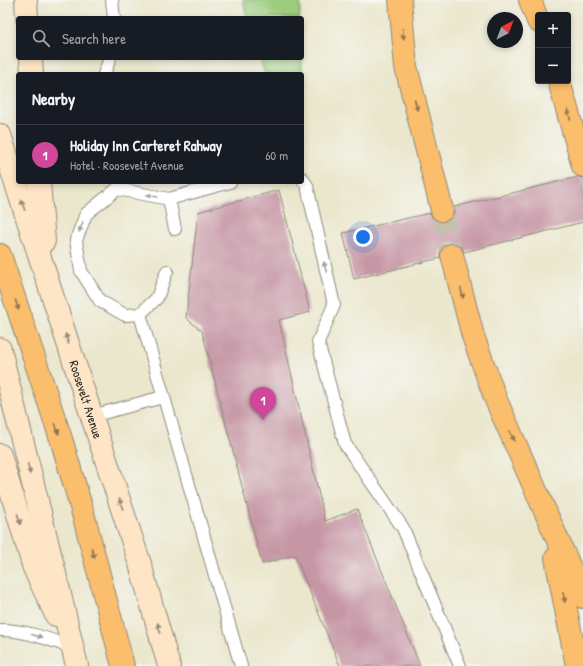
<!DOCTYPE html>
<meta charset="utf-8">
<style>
body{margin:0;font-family:"Patrick Hand",sans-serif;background:#242831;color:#f1f3f6}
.controls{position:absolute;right:12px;top:12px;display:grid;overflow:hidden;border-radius:4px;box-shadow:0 2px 6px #0003}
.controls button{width:36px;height:36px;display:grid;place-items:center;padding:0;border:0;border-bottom:1px solid #363941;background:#171b24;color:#f1f3f6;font:20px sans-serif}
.compass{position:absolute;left:487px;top:12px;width:36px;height:36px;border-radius:50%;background:#171b24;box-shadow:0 2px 6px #0003;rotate:42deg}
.you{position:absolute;left:363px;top:237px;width:14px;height:14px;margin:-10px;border:3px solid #fff;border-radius:50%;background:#1a73e8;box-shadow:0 0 0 6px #1a73e833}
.badge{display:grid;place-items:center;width:26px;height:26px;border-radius:50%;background:#1f6fb2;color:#fff;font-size:13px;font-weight:700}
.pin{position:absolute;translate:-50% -33px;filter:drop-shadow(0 1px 2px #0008)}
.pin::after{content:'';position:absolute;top:21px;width:14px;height:12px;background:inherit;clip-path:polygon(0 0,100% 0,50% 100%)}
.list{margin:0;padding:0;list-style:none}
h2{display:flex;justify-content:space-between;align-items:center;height:52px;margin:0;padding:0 16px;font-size:17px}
h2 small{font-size:13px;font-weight:400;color:#9ea1a6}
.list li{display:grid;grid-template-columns:26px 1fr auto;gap:12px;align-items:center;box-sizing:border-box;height:60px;padding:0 16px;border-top:1px solid #363941}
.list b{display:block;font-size:15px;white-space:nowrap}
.list p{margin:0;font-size:13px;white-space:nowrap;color:#9ea1a6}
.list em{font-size:13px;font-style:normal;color:#9ea1a6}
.icon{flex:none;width:22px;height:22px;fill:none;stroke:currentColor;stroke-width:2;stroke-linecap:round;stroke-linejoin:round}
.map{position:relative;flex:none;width:583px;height:666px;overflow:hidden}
.search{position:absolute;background:#171b24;box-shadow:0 2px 6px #0003;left:16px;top:16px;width:288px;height:44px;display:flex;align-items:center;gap:10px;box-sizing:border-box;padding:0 14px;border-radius:4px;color:#9ea1a6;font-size:15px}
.panel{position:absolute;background:#171b24;box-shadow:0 2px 6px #0003;left:16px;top:72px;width:288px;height:112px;border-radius:4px}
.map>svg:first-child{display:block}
.green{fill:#9acc7c;stroke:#627c54}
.building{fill:#c696a5}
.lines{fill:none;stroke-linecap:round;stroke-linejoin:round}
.highway-tunnel{stroke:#c5c1ad;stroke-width:22;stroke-dasharray:22 11;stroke-linecap:butt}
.lane-casing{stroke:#8b897c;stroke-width:14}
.secondary-casing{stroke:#8b897c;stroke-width:24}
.highway-casing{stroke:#8b897c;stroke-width:24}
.lane{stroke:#fff;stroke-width:12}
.secondary{stroke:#fde5c5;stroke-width:22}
.highway{stroke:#fabe6d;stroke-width:22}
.oneway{fill:#92744c}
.oneway2{fill:#a0a0a0}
.oneway3{fill:#948878}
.labels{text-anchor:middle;stroke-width:3;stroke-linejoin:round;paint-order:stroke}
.street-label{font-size:13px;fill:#2b2b2b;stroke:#f6f6f2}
</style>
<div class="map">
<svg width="583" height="666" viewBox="0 0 583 666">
<rect width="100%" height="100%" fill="#f6f6f2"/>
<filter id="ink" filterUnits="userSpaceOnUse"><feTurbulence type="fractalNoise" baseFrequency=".025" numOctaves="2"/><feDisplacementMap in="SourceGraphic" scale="8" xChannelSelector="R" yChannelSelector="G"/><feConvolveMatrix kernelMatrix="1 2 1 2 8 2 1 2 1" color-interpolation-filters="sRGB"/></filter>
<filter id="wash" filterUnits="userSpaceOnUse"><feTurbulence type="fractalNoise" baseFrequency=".012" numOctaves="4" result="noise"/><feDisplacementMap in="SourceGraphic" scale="16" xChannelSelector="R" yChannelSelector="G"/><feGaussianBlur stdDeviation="0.9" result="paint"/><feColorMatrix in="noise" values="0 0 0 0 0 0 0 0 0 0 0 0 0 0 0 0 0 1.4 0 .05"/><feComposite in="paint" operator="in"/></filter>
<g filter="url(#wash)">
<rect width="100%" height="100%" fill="#ebe7cd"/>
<g class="green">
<path d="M 243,0 L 300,0 L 300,18 L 247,18 Z"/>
<path d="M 259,58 L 302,58 L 302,74 L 265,74 Z"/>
</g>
<g id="blocks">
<g class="building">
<path d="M 578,177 L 583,178 L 583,222 L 464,252 L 461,246 L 455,243 L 449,243 L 443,246 L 440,252 L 440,258 L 354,279 L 343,233 L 430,213 L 433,219 L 438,222 L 445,222 L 451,219 L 454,214 L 454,207 Z"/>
<path d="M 279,190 L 310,312 L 279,320 L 325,521 L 357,509 L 420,666 L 340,666 L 295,555 L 262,564 L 202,331 L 186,318 L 198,212 Z"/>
</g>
</g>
</g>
<g filter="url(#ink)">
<use href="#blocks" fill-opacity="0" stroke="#8b897c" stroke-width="1"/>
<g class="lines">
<path class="highway-tunnel" d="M 442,210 L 452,255"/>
<g class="lane-casing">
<g id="lane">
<path d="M 112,0 L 114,18"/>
<path d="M 104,74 L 110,58"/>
<path d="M 302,178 L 307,186 L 334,305 L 318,342 L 345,444 L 403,528 L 460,666"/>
<path d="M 169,199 L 175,229"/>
<path d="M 167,271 L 157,298 L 140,314 L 125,315 L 100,301 L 81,271 L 76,240 L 86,214 L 117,189 L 169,199 L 230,182"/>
<path d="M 140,314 L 241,666"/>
<path d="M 92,416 L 163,397"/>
<path d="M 0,630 C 25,630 50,639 72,648"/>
</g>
</g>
<g class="secondary-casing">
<g id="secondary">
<path d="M 26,0 L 27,18"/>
<path d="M 31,58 L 32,74"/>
<path id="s1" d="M 0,135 L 140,564 L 169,666"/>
<path d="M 39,182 L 44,241"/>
<path d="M 0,349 L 58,586 L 77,666"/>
<path d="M 0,455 L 34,568 L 56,615"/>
</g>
</g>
<g class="highway-casing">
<g id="highway">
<path d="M 400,0 L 406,67 L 442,210"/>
<path d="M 530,0 L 538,21"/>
<path d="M 559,81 L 583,166"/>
<path d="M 0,255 L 62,442 L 84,517 L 123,666"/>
<path d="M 452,255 L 473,336 L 496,400 L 583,597"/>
<path d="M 556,558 L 577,666"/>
</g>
</g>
<use href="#lane" class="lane"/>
<use href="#secondary" class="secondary"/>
<use href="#highway" class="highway"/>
</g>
<defs><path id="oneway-solid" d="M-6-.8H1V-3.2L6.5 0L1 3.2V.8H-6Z"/></defs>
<g class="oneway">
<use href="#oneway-solid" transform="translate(403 34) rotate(85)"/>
<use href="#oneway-solid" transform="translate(416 105) rotate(76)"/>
<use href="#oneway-solid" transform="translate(569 115) rotate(-106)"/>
<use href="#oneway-solid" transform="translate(462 293) rotate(76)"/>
<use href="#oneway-solid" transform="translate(17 305) rotate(72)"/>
<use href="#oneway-solid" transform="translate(57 429) rotate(72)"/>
<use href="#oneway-solid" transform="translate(512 436) rotate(66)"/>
<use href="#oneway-solid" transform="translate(93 553) rotate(75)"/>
<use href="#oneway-solid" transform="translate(564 597) rotate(79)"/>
</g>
<g class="oneway2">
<use href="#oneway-solid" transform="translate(152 196) rotate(-170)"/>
<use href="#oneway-solid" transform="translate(81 227) rotate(111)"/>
<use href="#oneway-solid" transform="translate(325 267) rotate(-103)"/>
<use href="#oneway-solid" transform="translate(37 636) rotate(14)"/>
</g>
<g class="oneway3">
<use href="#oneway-solid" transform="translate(23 205) rotate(-108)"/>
<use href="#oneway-solid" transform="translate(67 339) rotate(-108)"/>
<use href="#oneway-solid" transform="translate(29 469) rotate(76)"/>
<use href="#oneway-solid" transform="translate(121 504) rotate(-108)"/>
<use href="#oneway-solid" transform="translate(19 519) rotate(73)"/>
<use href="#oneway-solid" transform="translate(159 628) rotate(-106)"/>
</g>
</g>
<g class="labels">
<g class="street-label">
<text dy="5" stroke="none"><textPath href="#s1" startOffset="278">Roosevelt Avenue</textPath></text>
</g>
</g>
</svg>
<div class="controls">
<button>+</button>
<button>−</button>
</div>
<svg class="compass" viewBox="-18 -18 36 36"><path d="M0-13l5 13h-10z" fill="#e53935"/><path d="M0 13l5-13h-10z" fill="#9ea1a6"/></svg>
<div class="you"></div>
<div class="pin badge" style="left:263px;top:420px;background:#d1479c">1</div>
<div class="search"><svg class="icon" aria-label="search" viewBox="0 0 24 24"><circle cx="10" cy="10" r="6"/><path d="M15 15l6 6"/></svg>Search here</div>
<section class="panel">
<h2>Nearby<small></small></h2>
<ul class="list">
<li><span class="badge" style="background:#d1479c">1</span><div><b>Holiday Inn Carteret Rahway</b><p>Hotel · Roosevelt Avenue</p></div><em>60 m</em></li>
</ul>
</section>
</div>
